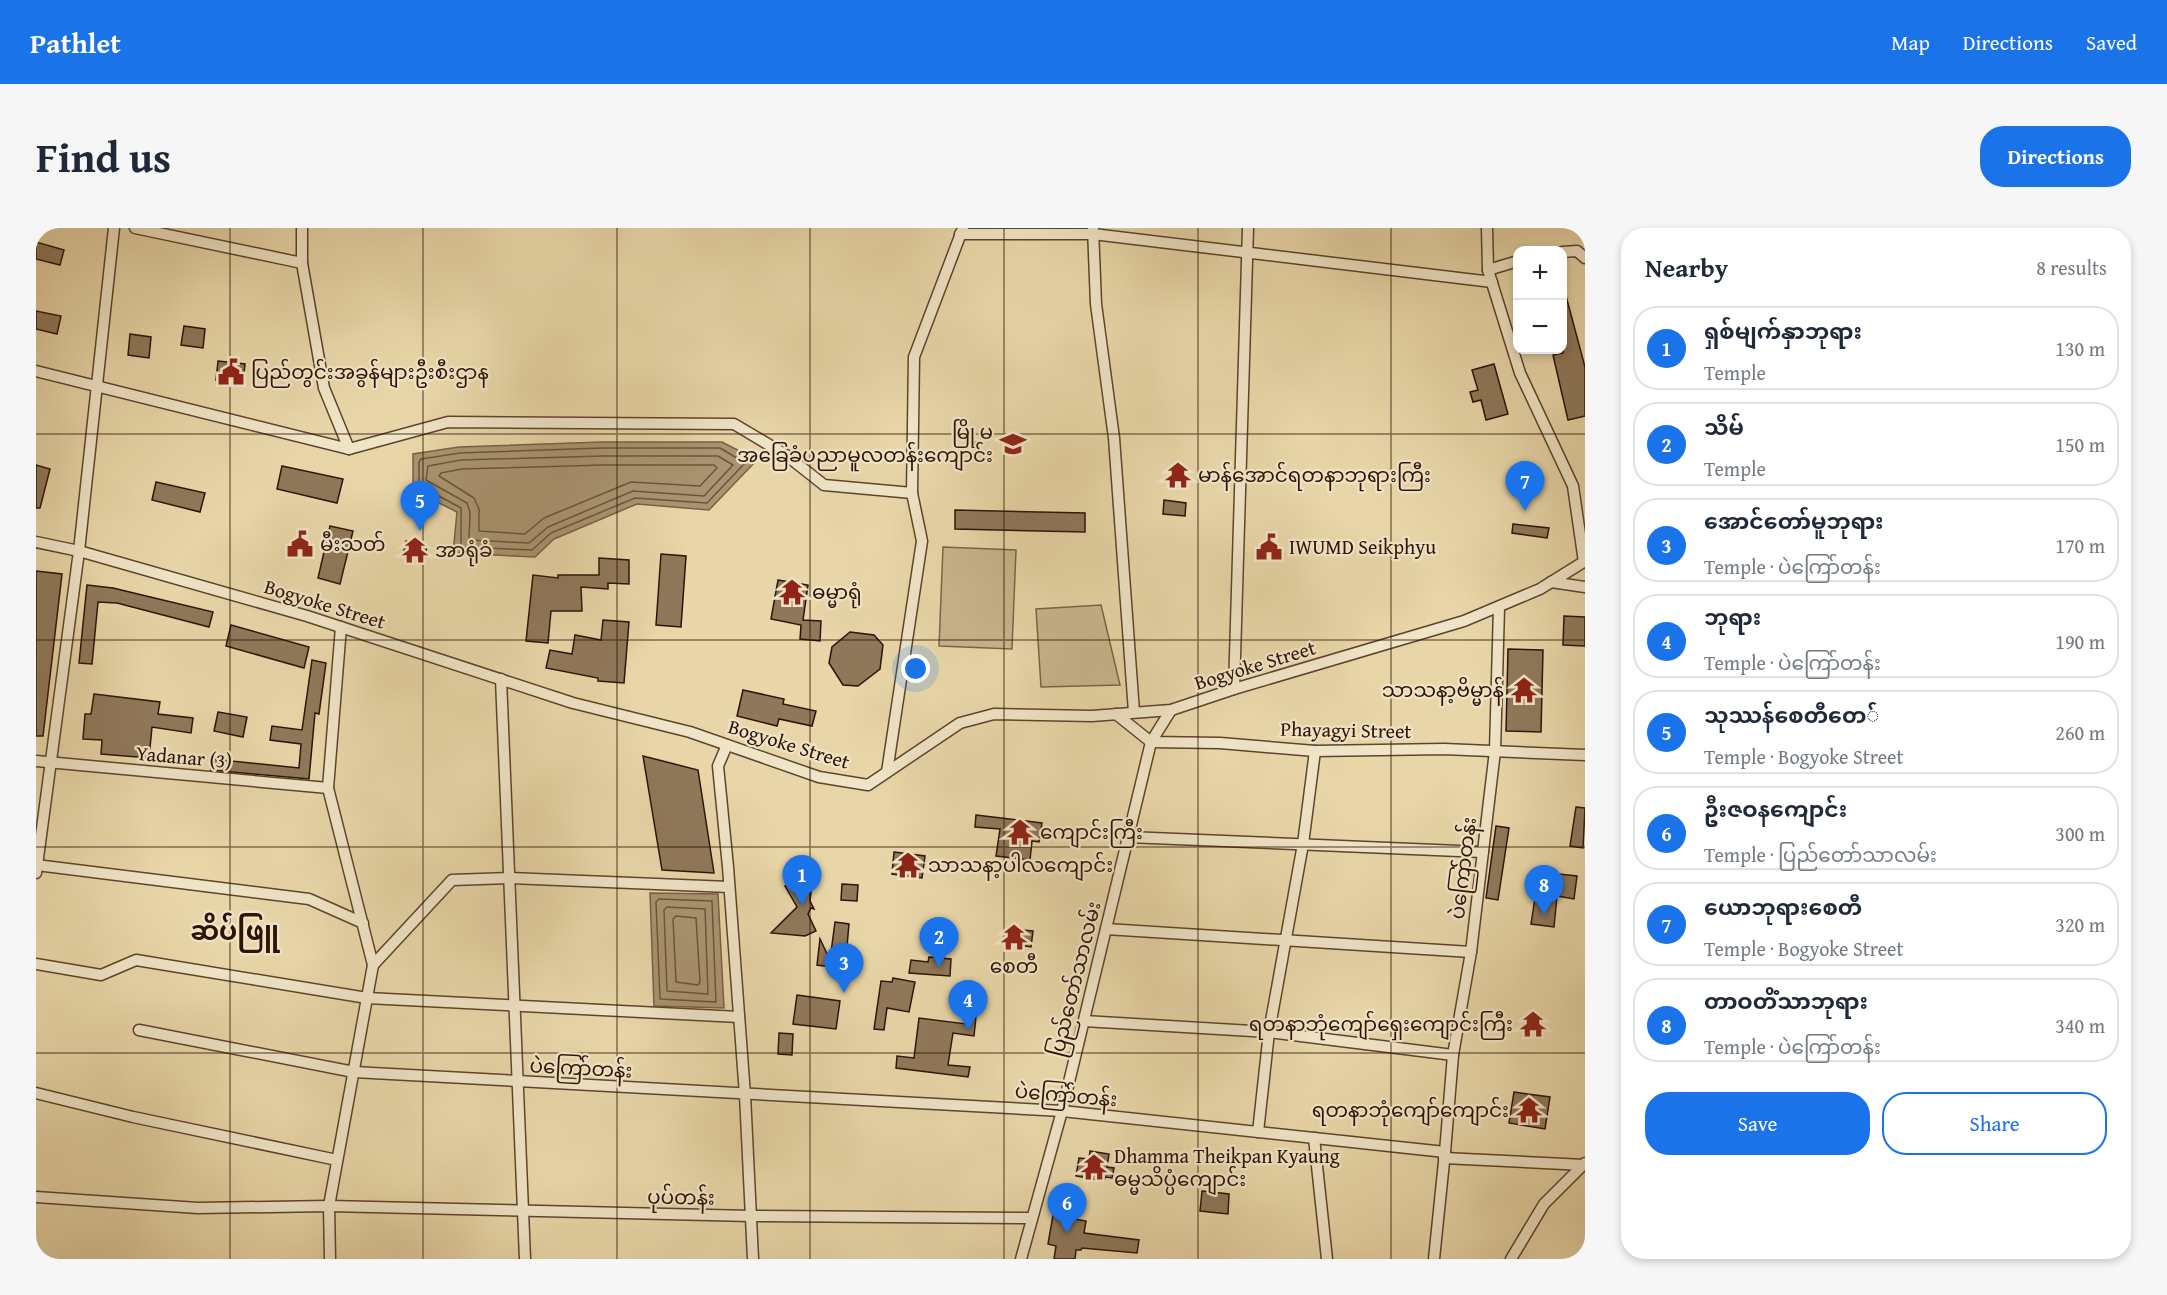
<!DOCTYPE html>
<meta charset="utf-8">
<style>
body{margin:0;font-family:"Gentium Book Plus","Noto Sans Myanmar",serif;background:#f6f6f7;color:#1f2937}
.controls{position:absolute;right:18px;top:18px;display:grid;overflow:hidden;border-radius:12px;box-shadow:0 3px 9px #0003}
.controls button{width:54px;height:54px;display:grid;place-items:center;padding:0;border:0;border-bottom:2px solid #e0e1e3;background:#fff;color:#1f2937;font:30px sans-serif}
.you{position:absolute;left:880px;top:441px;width:21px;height:21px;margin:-15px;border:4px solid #fff;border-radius:50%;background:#1a73e8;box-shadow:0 0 0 9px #1a73e833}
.badge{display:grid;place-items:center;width:39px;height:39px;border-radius:50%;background:#1a73e8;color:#fff;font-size:20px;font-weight:700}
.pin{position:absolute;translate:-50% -50px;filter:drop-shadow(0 2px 3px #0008)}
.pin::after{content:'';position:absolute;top:32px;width:21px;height:18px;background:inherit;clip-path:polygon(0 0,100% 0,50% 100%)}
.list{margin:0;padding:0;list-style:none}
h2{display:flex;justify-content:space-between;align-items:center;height:78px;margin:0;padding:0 24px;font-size:26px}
h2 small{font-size:20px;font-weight:400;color:#747a83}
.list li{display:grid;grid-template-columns:39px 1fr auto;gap:18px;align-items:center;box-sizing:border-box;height:84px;margin:0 12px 12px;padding:0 12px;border:2px solid #e0e1e3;border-radius:24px}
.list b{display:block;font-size:22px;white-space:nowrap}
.list p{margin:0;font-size:20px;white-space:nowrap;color:#747a83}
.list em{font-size:20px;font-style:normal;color:#747a83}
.actions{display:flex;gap:12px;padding:18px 24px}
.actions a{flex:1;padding:14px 0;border:2px solid #1a73e8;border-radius:24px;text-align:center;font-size:21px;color:#1a73e8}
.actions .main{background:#1a73e8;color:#fff}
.map{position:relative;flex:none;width:1549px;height:1031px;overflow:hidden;border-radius:24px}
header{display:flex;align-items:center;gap:36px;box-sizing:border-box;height:84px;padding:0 30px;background:#1a73e8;color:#fff}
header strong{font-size:28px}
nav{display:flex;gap:33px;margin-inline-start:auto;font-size:21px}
.intro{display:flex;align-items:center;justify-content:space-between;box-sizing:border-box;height:144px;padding:0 36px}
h1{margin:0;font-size:42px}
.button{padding:15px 27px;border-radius:24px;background:#1a73e8;color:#fff;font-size:21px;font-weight:700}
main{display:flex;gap:36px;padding:0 36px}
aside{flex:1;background:#fff;border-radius:24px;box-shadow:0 3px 9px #0003}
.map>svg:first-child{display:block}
.green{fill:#c8b58c;stroke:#7b6448;stroke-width:1.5}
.water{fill:#a99471;stroke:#786046;stroke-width:1.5}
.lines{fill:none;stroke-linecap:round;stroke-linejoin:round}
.shore{stroke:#6c543b;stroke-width:1.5}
.building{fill:#8f785a;stroke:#2e1305;stroke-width:1.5}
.street-casing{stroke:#5c442e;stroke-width:13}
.street{stroke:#f0e4c6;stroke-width:10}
.grid{fill:none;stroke:#2e1305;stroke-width:1.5;stroke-opacity:0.55}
.labels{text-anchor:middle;stroke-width:4.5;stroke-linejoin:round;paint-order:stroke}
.poi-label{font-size:20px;fill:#2e1305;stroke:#f0e4c6;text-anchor:start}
.street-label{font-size:20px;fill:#2e1305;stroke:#f0e4c6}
.district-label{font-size:26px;font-weight:bold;fill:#2e1305;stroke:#f0e4c6}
</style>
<header>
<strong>Pathlet</strong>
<nav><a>Map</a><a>Directions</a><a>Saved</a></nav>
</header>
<div class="intro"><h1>Find us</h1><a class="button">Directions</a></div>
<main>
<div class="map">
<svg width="1549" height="1031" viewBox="0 0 1549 1031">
<rect width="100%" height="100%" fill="#e8d6a8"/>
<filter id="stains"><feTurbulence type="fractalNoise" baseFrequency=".00333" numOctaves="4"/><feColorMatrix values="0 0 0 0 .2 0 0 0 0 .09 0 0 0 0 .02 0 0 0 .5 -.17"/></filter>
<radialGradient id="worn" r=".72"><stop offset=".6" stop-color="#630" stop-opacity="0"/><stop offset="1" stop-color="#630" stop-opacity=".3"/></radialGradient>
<g class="green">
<path d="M 907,319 L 980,322 L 976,421 L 903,418 Z"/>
<path d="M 1065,377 L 1084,457 L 1005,459 L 1000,381 Z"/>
</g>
<g class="water">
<path d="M 566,214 L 686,214 L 721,232 L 673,282 L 601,276 L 518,311 L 499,329 L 417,325 L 421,284 L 377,262 L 377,226 L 423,219 Z"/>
<path d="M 614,665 L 682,666 L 688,780 L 618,778 Z"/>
</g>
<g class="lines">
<g class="shore">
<path d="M 566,220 L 684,220 L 709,235 L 671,275 L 599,270 L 515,305 L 496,322 L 425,319 L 425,280 L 383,257 L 383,234 L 385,231 L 424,225 Z"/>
<path d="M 567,228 L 682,228 L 697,237 L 668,268 L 597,263 L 512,299 L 493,315 L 433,312 L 434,284 L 431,275 L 390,252 L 392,238 L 425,232 Z"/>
<path d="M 567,237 L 678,237 L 681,240 L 664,258 L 595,254 L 508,290 L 489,306 L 443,303 L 443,281 L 438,270 L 403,248 L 405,245 L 426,241 Z"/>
<path d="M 623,671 L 676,673 L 680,774 L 624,771 L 620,674 Z"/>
<path d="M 631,679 L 669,681 L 672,766 L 631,763 L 628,682 Z"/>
<path d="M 640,688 L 660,690 L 664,754 L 662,757 L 640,754 L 637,691 Z"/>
</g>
</g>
<g class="building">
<path d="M 0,14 L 28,22 L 24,37 L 0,31 Z"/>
<path d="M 1530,68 L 1549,139 L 1549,188 L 1532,192 L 1517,127 L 1527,125 L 1527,69 Z"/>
<path d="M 0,83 L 25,88 L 21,106 L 0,101 Z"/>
<path d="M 148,98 L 169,101 L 167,120 L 145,117 Z"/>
<path d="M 94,106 L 115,109 L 113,130 L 92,127 Z"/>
<path d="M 182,133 L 209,136 L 207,155 L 180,152 Z"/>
<path d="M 1458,136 L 1472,186 L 1450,192 L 1445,172 L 1437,174 L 1434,164 L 1442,162 L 1436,142 Z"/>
<path d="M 0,237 L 14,241 L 4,280 L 0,280 Z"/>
<path d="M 246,238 L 307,251 L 301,275 L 241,261 Z"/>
<path d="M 120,254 L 169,265 L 164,284 L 116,272 Z"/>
<path d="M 1128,272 L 1150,275 L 1149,288 L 1127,286 Z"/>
<path d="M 919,282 L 1049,285 L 1049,304 L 919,301 Z"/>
<path d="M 1477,296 L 1513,300 L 1511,310 L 1476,305 Z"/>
<path d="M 294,298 L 317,303 L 304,356 L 282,350 Z"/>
<path d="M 370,313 L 391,317 L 389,331 L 367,327 Z"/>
<path d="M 625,326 L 650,328 L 645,399 L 620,397 Z"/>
<path d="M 563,330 L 593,332 L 593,356 L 572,355 L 572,361 L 545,359 L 546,383 L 515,383 L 512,415 L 490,413 L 497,347 L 522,350 L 522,347 L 563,347 Z"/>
<path d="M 0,343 L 26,346 L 7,508 L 0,508 Z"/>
<path d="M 742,352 L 772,357 L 767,392 L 785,393 L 784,413 L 764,411 L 765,397 L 735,391 Z"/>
<path d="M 51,357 L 77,360 L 177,384 L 173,399 L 81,375 L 62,374 L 56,436 L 43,435 Z"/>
<path d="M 1528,388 L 1549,389 L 1549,418 L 1527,417 Z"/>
<path d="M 567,392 L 593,394 L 588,455 L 562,453 L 562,450 L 510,440 L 514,422 L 536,426 L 539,407 L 565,412 Z"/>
<path d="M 195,397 L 273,419 L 268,440 L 190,418 Z"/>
<path d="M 814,404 L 838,407 L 847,417 L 844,441 L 822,458 L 807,457 L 793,435 L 796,419 Z"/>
<path d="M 1472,421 L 1507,422 L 1505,504 L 1470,503 Z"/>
<path d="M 276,432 L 290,435 L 283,486 L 279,485 L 273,551 L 175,542 L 176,531 L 263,540 L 265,516 L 234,512 L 236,498 L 266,502 Z"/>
<path d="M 707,462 L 748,471 L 747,476 L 780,483 L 776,498 L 743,491 L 741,498 L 701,488 Z"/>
<path d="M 58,466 L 124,474 L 122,486 L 157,490 L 155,505 L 116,499 L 113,530 L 65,526 L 66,512 L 47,511 L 49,486 L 55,486 Z"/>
<path d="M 182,484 L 211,489 L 207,509 L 178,503 Z"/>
<path d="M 607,528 L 662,542 L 678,645 L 626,642 Z"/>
<path d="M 1540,579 L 1549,580 L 1547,620 L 1534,618 Z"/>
<path d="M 940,587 L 1006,595 L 1003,614 L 996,613 L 994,632 L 960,628 L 964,601 L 939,599 Z"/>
<path d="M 1460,598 L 1473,600 L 1462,672 L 1450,670 Z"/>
<path d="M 858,624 L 889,628 L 886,650 L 856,646 Z"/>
<path d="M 1503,644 L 1541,648 L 1538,671 L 1521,668 L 1518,699 L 1495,696 Z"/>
<path d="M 757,653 L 776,655 L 774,673 L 778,681 L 775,680 L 772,686 L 780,703 L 769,708 L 735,705 L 761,679 L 749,658 Z"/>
<path d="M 806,656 L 822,657 L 821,673 L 805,672 Z"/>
<path d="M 799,694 L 813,696 L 809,741 L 781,737 L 784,711 L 794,732 Z"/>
<path d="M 985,702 L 997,703 L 995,719 L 983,717 L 974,712 L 975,704 Z"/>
<path d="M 893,729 L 915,731 L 914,748 L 873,745 L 875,732 L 892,734 Z"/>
<path d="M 857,750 L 879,754 L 873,784 L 851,780 L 848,802 L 838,801 L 845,753 L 856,754 Z"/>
<path d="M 761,767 L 804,773 L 800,801 L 757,796 Z"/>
<path d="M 932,767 L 942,768 L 938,808 L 917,805 L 912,837 L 934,839 L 932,849 L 860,840 L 861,828 L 878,830 L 883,790 L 930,796 Z"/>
<path d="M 743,805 L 757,806 L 756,827 L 742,826 Z"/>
<path d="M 1478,864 L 1514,869 L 1509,901 L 1473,895 Z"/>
<path d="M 1054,923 L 1073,926 L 1071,939 L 1078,940 L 1076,950 L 1069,949 L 1068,953 L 1040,948 L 1043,930 L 1053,931 Z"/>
<path d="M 1166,963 L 1193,966 L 1192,986 L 1164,983 Z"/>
<path d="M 1017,987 L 1050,993 L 1048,1005 L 1103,1012 L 1101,1025 L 1046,1020 L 1045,1022 L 1040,1022 L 1039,1031 L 1018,1031 L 1020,1018 L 1012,1016 Z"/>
</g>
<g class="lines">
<g class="street-casing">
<g id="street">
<path d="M 99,0 L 266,35 L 288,160 L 313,221 L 412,194 L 698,196 L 750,227 L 788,257 L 876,265"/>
<path d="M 266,0 L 266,35"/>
<path d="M 1057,0 L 1060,76 L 1078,210 L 1098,484"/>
<path d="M 1451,0 L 1452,42 L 1484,145 L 1537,258 L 1548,334"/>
<path d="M 924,6 L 1057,6 L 1456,54"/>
<path d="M 1526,24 L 1541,23 L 1549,30"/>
<path d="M 1452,42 L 1482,33"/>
<path d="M 0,143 L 313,221"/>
<path d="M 0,314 L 43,323 L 271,388 L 537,475 L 654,504 L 783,549 L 832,557 L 924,495 L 958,486 L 1056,488 L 1135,482 L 1198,461 L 1428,393 L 1504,361 L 1549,333"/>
<path d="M 1515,354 L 1549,359"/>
<path d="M 465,451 L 489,1031"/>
<path d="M 1198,461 L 1212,0"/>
<path d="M 1080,486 L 1115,514 L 1184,515 L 1279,523 L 1408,521 L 1549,527"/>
<path d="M 691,517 L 682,538 L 692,639 L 709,867 L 717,1031"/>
<path d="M 0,533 L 292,560"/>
<path d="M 851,544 L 886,313 L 876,265 L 878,129 L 927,0"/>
<path d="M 1092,609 L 1447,624"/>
<path d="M 0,637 L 273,671 L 327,695"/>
<path d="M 0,645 L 43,323 L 78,0"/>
<path d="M 1070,701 L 1435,724"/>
<path d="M 0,736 L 65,747 L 100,732 L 331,770 L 703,789"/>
<path d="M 337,737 L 416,652 L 474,650 L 693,659"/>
<path d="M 1048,793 L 1233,804 L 1417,827"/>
<path d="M 103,802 L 318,844 L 1026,883 L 1409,924 L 1417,827 L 1435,724 L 1459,523 L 1463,379"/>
<path d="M 0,865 L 97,889 L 301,932"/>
<path d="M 1222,904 L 1233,804 L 1267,616 L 1279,523"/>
<path d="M 1278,910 L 1291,1031"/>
<path d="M 1408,930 L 1548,937"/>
<path d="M 0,969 L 162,980 L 293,978 L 715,988 L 996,990"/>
<path d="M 294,1031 L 293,978 L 337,737 L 292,560 L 305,399"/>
<path d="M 985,1031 L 1026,883 L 1115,514 L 1135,482"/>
<path d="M 1398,1031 L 1409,924"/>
<path d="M 1475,1031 L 1508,976 L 1549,935"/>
</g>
</g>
<use href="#street" class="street"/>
</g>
<path class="grid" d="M 194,0 L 194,1031M 387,0 L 387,1031M 581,0 L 581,1031M 774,0 L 774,1031M 968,0 L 968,1031M 1162,0 L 1162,1031M 1355,0 L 1355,1031M 0,206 L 1549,206M 0,412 L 1549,412M 0,619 L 1549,619M 0,825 L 1549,825"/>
<defs>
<g id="civic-bare" transform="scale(2.07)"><path d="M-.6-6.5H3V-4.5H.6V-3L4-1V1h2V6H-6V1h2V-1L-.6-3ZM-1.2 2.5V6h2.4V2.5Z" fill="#8f2418" stroke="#f0e4c6" stroke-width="2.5" paint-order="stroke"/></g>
<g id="school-bare" transform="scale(2.07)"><path d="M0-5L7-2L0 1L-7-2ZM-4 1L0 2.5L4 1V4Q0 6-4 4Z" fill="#8f2418" stroke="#f0e4c6" stroke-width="2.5" paint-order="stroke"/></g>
<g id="temple-bare" transform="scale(2.07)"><path d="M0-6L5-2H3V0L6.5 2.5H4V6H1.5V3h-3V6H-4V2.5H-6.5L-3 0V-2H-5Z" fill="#8f2418" stroke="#f0e4c6" stroke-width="2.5" paint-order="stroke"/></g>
</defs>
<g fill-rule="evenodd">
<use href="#civic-bare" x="195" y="144"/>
<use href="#school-bare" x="977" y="216"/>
<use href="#temple-bare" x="1142" y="247"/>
<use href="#civic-bare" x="264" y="316"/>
<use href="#civic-bare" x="1233" y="319"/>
<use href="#temple-bare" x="379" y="322"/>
<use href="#temple-bare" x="756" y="364"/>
<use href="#temple-bare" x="1488" y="462"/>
<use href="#temple-bare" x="984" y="604"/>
<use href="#temple-bare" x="872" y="637"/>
<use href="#temple-bare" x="978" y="709"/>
<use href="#temple-bare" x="1497" y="796"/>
<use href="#temple-bare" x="1493" y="882"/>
<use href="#temple-bare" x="1058" y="939"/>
</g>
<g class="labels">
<g class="poi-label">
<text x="215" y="151">ပြည်တွင်းအခွန်များဦးစီးဌာန</text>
<text x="957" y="211" text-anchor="end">မြို့မ<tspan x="957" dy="23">အခြေခံပညာမူလတန်းကျောင်း</tspan></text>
<text x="1162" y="254">မာန်အောင်ရတနာဘုရားကြီး</text>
<text x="284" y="323">မီးသတ်</text>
<text x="1253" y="326">IWUMD Seikphyu</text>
<text x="399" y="329">အာရုံခံ</text>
<text x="776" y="371">ဓမ္မာရုံ</text>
<text x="1468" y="469" text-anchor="end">သာသနာ့ဗိမ္မာန်</text>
<text x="1004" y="611">ကျောင်းကြီး</text>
<text x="892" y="644">သာသနာ့ပါလကျောင်း</text>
<text x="978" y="745" text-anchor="middle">စေတီ</text>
<text x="1477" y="803" text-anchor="end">ရတနာဘုံကျော်ရှေး‌ကျောင်းကြီး</text>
<text x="1473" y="889" text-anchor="end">ရတနာဘုံကျော်ကျောင်း</text>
<text x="1078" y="935">Dhamma Theikpan Kyaung<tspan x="1078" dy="23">ဓမ္မသိပ္ပံကျောင်း</tspan></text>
</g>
<g class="street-label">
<text transform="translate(289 376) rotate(17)" y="7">Bogyoke Street</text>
<text transform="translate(1219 437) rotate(-17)" y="7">Bogyoke Street</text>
<text transform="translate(1310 502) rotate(1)" y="7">Phayagyi Street</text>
<text transform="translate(753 516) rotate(17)" y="7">Bogyoke Street</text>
<text transform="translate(148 529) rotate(5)" y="7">Yadanar (3)</text>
<text transform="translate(1427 640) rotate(-83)" y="7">ပဲကြော်တန်း</text>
<text transform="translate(1039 751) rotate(-76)" y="7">ပြည်တော်သာလမ်း</text>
<text transform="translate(545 840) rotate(3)" y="7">ပဲကြော်တန်း</text>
<text transform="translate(1030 867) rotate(5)" y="7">ပဲကြော်တန်း</text>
<text transform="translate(645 969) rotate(1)" y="7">ပုပ်တန်း</text>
</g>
<g class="district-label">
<text x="199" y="712">ဆိပ်ဖြူ</text>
</g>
</g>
<rect width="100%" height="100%" filter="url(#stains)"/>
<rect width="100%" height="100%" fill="url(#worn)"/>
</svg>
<div class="controls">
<button>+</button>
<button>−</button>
</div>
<div class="you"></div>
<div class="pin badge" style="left:766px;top:677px">1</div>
<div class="pin badge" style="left:903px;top:739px">2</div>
<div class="pin badge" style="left:808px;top:765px">3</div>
<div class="pin badge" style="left:932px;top:802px">4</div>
<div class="pin badge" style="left:384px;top:303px">5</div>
<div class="pin badge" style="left:1031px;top:1005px">6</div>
<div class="pin badge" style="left:1489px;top:283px">7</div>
<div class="pin badge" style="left:1508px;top:687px">8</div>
</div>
<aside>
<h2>Nearby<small>8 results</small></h2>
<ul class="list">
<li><span class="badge">1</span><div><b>ရှစ်မျက်နှာဘုရား</b><p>Temple</p></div><em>130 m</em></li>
<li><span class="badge">2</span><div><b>သိမ်</b><p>Temple</p></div><em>150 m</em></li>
<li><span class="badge">3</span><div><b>အောင်တော်မူဘုရား</b><p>Temple · ပဲကြော်တန်း</p></div><em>170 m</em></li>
<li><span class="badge">4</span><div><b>ဘုရား</b><p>Temple · ပဲကြော်တန်း</p></div><em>190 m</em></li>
<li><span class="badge">5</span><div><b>သုဿန်စေတီတေ်</b><p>Temple · Bogyoke Street</p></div><em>260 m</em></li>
<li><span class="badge">6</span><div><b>ဦးဇဝနကျောင်း</b><p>Temple · ပြည်တော်သာလမ်း</p></div><em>300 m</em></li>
<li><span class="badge">7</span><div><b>ယောဘုရားစေတီ</b><p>Temple · Bogyoke Street</p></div><em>320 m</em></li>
<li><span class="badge">8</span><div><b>တာဝတိံသာဘုရား</b><p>Temple · ပဲကြော်တန်း</p></div><em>340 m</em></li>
</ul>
<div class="actions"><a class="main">Save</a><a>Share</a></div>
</aside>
</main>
